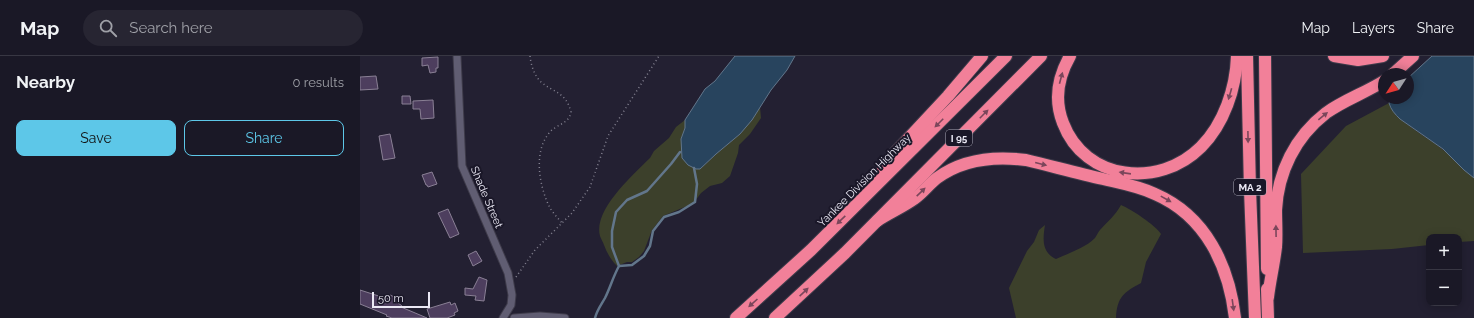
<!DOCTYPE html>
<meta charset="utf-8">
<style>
body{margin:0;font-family:Raleway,sans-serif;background:#272532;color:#f1f3f6}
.controls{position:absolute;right:12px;bottom:12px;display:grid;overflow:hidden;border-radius:8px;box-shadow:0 2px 10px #0003}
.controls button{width:36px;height:36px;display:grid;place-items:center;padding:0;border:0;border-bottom:1px solid #383743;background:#1a1826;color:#f1f3f6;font:20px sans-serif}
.compass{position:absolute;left:1018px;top:12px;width:36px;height:36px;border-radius:50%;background:#1a1826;box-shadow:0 2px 10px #0003;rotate:234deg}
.scale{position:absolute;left:12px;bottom:10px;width:58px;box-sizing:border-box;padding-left:4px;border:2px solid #ebe9f5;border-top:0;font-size:11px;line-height:14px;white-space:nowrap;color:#ebe9f5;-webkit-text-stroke:3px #1a1728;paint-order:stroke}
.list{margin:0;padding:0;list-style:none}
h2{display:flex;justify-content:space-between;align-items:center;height:52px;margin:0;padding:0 16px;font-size:17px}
h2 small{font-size:13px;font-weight:400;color:#9fa0a7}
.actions{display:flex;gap:8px;padding:12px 16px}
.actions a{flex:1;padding:9px 0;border:1px solid #5dc7e8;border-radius:8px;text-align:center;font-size:14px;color:#5dc7e8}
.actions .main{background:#5dc7e8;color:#111}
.icon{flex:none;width:22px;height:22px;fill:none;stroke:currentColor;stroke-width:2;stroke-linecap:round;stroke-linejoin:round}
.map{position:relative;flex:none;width:1114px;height:262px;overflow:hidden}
header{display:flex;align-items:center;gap:24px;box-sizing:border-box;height:56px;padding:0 20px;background:#1a1826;border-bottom:1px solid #383743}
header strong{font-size:19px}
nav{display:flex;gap:22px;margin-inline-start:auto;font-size:14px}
.search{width:280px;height:36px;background:#272532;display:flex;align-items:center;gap:10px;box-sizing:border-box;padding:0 14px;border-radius:22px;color:#9fa0a7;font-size:15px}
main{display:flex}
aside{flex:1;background:#1a1826}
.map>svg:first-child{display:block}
.green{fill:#3c402b}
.water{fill:#28445e;stroke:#62768b}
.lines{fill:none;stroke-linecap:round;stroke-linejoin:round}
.stream{stroke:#62768b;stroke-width:2.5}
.building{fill:#4d3e5e;stroke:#8a8095}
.street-casing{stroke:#3e3b4a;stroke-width:9}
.highway-casing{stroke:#3e3b4a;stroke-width:14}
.path{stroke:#848291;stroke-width:1.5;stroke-dasharray:1 3;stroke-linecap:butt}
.street{stroke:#605d72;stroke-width:7}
.highway{stroke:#f28099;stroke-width:12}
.oneway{fill:#7b465b}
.labels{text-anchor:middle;stroke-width:4;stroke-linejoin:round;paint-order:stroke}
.shield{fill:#1a1728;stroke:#acaab8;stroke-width:1}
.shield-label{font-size:10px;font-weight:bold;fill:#ebe9f5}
.street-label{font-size:11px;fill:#ebe9f5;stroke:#1a1728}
</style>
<header>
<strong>Map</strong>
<div class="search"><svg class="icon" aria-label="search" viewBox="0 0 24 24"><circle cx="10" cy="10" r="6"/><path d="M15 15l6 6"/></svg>Search here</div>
<nav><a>Map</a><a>Layers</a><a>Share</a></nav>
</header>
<main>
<aside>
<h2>Nearby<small>0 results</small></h2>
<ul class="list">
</ul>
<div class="actions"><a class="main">Save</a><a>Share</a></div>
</aside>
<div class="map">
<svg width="1114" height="262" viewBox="0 0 1114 262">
<rect width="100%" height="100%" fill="#232032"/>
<g class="green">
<path d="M 1029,47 C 1035,65 1068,81 1082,93 C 1094,102 1102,113 1114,122 L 1114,185 L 1099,186 L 1099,181 L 1069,181 L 1069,189 L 1032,193 L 943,197 L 941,118 L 986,70 Z"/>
<path d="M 400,51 L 401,62 L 390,78 L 379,89 L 378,97 L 370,120 L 362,127 L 350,130 L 341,137 L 335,145 L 327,150 L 303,160 L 292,174 L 284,195 L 279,201 L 272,206 L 267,206 L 257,210 C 251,204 247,197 244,189 C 243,186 241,183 240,180 C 233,154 273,119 290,102 L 294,95 L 309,82 L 316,71 L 325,64 L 325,72 L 321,83 L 340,113 L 356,98 L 380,78 Z"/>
<path d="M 761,149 C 771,153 795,169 801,178 L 786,206 L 781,227 C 764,236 757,241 756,262 L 656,262 L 649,232 L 667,195 L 674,186 L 679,174 L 685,169 C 683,182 681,196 696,203 C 709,197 725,192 735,182 C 737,179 738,176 740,174 C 748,165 755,160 761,149 Z"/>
</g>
<g class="water">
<path d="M 375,0 L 435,0 L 427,14 L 411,34 L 392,64 L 380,78 L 356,98 L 340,113 L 336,113 L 328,109 L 322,102 L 321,83 L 325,72 L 325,64 L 345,33 L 355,25 Z"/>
<path d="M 1072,0 L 1114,0 L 1114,122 L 1104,114 L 1083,93 L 1040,63 C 1035,58 1031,54 1029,47 L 1032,42 L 1048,42 L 1048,22 Z"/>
</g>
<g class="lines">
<g class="stream">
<path d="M 259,210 L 252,191 L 252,175 L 256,156 L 267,144 L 287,135 L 311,108 L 320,96"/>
<path d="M 235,262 C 237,254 241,249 245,242 C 250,232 253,221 259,210 L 272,209 L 284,200 L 290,190 L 293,175 L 304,161 L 319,156 L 335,146 L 337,128 L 334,112"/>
</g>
</g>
<g class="building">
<path d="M 78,1 L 78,12 L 76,12 L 76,16 L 70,17 L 68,9 L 62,10 L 62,2 Z"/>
<path d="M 16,20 L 18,33 L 0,34 L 0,21 Z"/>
<path d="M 42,40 L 50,40 L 51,48 L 42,48 Z"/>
<path d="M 73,44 L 74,62 L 61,63 L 60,53 L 53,53 L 53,45 Z"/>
<path d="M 30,78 L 35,102 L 23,104 L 19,80 Z"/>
<path d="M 72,116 L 77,128 L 68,131 L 67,129 L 66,129 L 62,119 Z"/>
<path d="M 88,153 L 99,178 L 90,182 L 78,157 Z"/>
<path d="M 116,195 L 122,205 L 113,210 L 108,199 Z"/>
<path d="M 119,221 L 127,224 L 124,245 L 115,244 L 116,240 L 105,239 L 105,232 L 113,233 Z"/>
<path d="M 0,234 L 28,243 L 30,239 L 39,243 L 37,246 L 42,250 L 41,251 L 67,262 L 32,262 L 26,260 L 27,259 L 0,248 Z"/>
<path d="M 90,246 L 91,249 L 95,247 L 98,255 L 94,257 L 95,259 L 87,262 L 70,262 L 67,253 Z"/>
</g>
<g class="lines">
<g class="street-casing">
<g id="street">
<path d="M 97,0 L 102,110 L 148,217 L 152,239 L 151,249 L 143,262"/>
<path d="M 154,262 L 180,260 L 205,262"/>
</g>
</g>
<g class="highway-casing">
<g id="highway">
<path d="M 710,0 C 698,21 694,44 703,67 C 725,125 799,133 841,91 C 864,68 876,32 877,0"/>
<path d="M 887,0 L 890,134 L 895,262"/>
<path d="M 905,0 L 907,213"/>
<path d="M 974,0 L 998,4 L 1023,0"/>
<path d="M 1033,18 L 1053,0"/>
<path d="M 519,120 L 532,100 L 588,40 L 622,0"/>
<path d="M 517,165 C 529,157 543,151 554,143 C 563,137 569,128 577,122 C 603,103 635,100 666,104 C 691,110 717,117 743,123 C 760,127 778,130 795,138 C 846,160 869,210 875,262"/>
<path d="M 907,233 L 908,262"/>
<path d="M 908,241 C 910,225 914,208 916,191 C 917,179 916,166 916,154 C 918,116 935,81 966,57 C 984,44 1005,37 1024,25"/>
<path d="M 376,262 L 451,194 L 646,0"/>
<path d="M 415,262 L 485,197 L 681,0"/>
</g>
</g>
<g class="path">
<path d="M 170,0 C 171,9 174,19 181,26 C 194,37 206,36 211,56 C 209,68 197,68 190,76 C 173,95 179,129 189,150 C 192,156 197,161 202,167"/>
<path d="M 156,221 L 175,194 L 212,157 L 230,131 L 248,80 L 299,0"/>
</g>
<use href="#street" class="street"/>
<use href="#highway" class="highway"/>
</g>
<defs><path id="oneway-solid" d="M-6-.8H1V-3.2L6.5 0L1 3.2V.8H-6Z"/></defs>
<g class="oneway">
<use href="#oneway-solid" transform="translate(701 22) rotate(-75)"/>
<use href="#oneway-solid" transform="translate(870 38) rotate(106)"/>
<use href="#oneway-solid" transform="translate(624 58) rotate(-45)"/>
<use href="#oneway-solid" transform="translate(963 60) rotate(-39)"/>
<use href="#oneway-solid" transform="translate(579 67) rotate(135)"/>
<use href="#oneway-solid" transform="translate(888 81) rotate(89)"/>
<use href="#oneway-solid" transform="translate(681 108) rotate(14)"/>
<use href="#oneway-solid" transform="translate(765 117) rotate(-172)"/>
<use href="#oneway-solid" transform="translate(561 136) rotate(-44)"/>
<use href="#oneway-solid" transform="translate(806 143) rotate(29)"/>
<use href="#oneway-solid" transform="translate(481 164) rotate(136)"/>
<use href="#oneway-solid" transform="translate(916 175) rotate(-91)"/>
<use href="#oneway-solid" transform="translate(444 236) rotate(-43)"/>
<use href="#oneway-solid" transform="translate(393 247) rotate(138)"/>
<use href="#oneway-solid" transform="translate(873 249) rotate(82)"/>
</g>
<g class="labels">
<g class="shield">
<rect x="586" y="74" width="26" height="16" rx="3"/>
<rect x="874" y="123" width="32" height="16" rx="3"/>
</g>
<g class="shield-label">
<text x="599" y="86">I 95</text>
<text x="890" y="135">MA 2</text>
</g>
<g class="street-label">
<text transform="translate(504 124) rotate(-45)" y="4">Yankee Division Highway</text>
<text transform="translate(127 141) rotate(67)" y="4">Shade Street</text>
</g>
</g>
</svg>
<div class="controls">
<button>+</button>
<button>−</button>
</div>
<svg class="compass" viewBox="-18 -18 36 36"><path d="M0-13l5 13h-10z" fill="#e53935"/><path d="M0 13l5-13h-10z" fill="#9fa0a7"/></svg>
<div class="scale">50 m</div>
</div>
</main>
